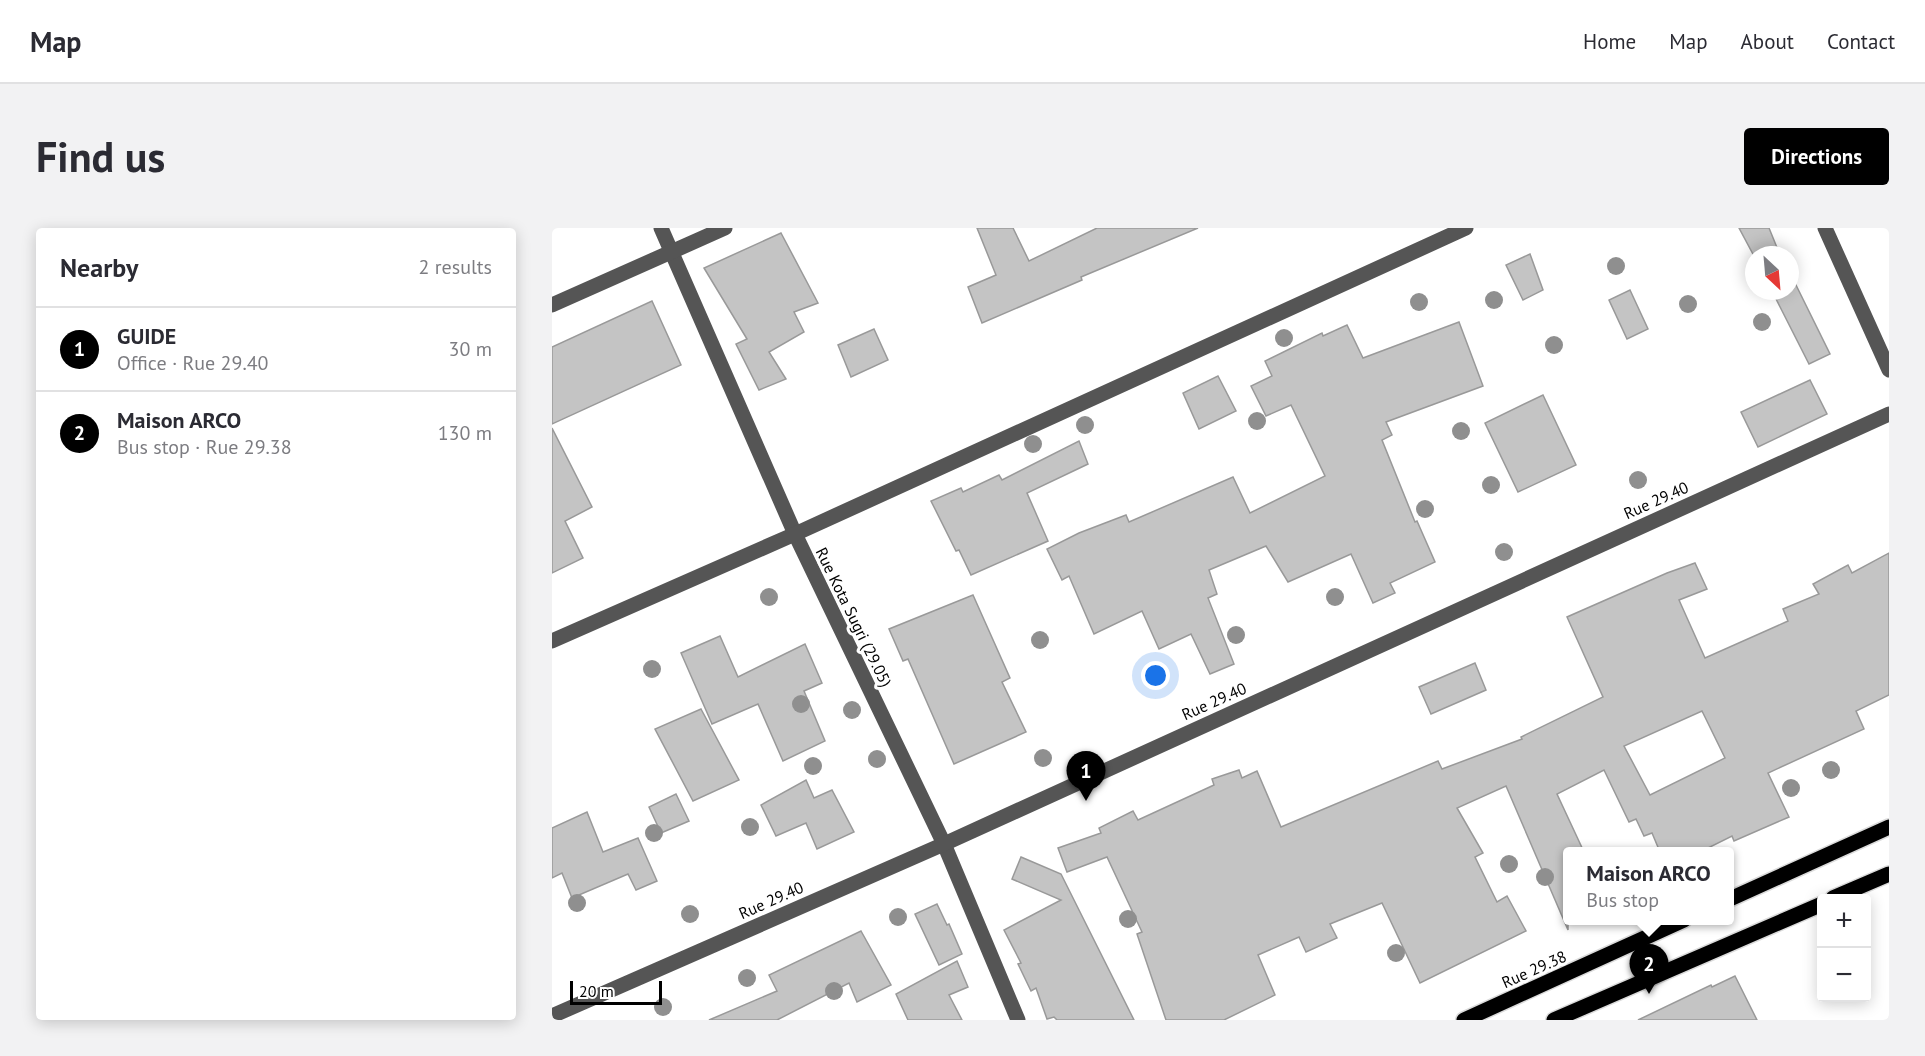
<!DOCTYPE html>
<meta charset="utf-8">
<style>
body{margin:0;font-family:"PT Sans",sans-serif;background:#f2f2f3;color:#2b2b33}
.controls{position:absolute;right:18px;bottom:18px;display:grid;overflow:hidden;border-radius:6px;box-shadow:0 3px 15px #0003}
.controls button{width:54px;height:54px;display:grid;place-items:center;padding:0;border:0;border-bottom:2px solid #e1e1e2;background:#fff;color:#2b2b33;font:30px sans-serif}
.compass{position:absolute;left:1193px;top:18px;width:54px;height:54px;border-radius:50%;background:#fff;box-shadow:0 3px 15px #0003;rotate:154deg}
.scale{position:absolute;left:18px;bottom:15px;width:92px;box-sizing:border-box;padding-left:6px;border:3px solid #000;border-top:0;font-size:16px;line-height:21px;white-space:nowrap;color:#000;-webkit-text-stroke:4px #fff;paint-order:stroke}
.you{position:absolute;left:604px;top:448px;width:21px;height:21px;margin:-15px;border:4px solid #fff;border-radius:50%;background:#1a73e8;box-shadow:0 0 0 9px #1a73e833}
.badge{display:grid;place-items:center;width:39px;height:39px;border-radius:50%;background:#000;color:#fff;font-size:20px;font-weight:700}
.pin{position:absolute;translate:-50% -50px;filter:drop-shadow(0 2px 3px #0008)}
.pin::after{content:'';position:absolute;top:32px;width:21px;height:18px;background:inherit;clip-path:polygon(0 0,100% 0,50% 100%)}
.popup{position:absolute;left:1011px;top:619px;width:171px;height:78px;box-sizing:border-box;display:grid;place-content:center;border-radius:6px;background:#fff;filter:drop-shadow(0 2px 4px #0005);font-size:20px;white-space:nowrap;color:#7c7c81}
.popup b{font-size:22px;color:#2b2b33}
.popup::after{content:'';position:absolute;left:50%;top:100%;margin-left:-12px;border:12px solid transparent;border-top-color:#fff}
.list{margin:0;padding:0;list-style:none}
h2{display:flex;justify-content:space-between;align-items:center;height:78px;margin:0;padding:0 24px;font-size:26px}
h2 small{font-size:20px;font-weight:400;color:#7c7c81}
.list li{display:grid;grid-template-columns:39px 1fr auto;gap:18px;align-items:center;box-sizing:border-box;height:84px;padding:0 24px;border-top:2px solid #e1e1e2}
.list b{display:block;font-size:22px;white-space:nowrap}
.list p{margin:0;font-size:20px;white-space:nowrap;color:#7c7c81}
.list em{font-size:20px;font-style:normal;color:#7c7c81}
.map{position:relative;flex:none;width:1337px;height:792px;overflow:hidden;border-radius:6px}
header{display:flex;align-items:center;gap:36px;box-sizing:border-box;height:84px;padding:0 30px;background:#fff;border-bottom:2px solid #e1e1e2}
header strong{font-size:28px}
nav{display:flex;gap:33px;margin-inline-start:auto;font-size:21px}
.intro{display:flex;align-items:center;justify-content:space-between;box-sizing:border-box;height:144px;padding:0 36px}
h1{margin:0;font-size:42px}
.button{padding:15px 27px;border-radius:6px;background:#000;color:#fff;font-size:21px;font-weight:700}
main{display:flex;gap:36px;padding:0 36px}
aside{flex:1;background:#fff;border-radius:6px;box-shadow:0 3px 15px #0003}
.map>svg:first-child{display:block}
.building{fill:#c4c4c4;stroke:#999;stroke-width:1.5;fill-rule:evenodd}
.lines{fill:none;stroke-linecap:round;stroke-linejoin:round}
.major-casing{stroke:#dbdbdb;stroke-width:18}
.minor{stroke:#555;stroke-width:15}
.major{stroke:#000;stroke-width:15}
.tree{fill:#8f8f8f}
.labels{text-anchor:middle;stroke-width:6;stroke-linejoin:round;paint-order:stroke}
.street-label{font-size:16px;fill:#000;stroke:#fff}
</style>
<header>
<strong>Map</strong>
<nav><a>Home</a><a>Map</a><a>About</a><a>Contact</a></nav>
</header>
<div class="intro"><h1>Find us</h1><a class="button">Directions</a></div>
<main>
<aside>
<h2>Nearby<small>2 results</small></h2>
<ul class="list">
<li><span class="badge">1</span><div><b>GUIDE</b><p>Office · Rue 29.40</p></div><em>30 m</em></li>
<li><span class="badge">2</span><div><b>Maison ARCO</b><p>Bus stop · Rue 29.38</p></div><em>130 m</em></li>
</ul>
</aside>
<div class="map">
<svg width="1337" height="792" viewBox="0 0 1337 792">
<rect width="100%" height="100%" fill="#fff"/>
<g class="building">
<path d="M 425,0 L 461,0 L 477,33 L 545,0 L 646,0 L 529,49 L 530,52 L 430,95 L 416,59 L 444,47 Z"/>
<path d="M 1187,0 L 1217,0 L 1228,27 L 1202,27 L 1202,28 Z"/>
<path d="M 229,5 L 266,75 L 242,84 L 252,104 L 217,124 L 234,151 L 207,162 L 184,116 L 195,111 L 152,40 Z"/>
<path d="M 978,26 L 991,62 L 971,72 L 954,37 Z"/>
<path d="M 1238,51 L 1239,52 L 1241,51 L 1278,126 L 1257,136 L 1220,63 L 1238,63 Z"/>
<path d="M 1078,62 L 1096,101 L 1075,111 L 1057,72 Z"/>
<path d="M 100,73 L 129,137 L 0,196 L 0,119 Z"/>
<path d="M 907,94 L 931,158 L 834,194 L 840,207 L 830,212 L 863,294 L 865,293 L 883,334 L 838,355 L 843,365 L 821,375 L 799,326 L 736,354 L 714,318 L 657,342 L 665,366 L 656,370 L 682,436 L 658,446 L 639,406 L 607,421 L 590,383 L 542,406 L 517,348 L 510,352 L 495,321 L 527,305 L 574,287 L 577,294 L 681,249 L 698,285 L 773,248 L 739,177 L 714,188 L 699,158 L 720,148 L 713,133 L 770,105 L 771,108 L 795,97 L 811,130 Z"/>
<path d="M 322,101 L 336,132 L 299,149 L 286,117 Z"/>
<path d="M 666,148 L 684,183 L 647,201 L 631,165 Z"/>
<path d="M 1258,152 L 1275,186 L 1206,219 L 1189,184 Z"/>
<path d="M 991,167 L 1024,237 L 966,264 L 933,195 Z"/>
<path d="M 0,200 L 40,279 L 13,293 L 31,330 L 0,345 Z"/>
<path d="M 527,213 L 536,236 L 475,265 L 496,313 L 419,347 L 407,322 L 404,323 L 379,273 L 409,260 L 411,264 L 447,247 L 450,252 Z"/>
<path d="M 1337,325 L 1337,467 L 1304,483 L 1312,501 L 1216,545 L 1237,589 L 1182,613 L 1180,608 L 1148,624 L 1108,624 L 1100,605 L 1092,608 L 1084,591 L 1077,594 L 1052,542 L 1005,566 L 1032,624 L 1016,624 L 1016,702 L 954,558 L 905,580 L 931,625 L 923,629 L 945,674 L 955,668 L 974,703 L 868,755 L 830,675 L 778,696 L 785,710 L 754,724 L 747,709 L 706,727 L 723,767 L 672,792 L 614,792 L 585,706 L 590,704 L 555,629 L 515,644 L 506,620 L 549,605 L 547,600 L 581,583 L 586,592 L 662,557 L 660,551 L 687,542 L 690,550 L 705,543 L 729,599 L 886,533 L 890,541 L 970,511 L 969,509 L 1051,469 L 1015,389 L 1115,345 L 1143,335 L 1155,361 L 1127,372 L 1153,430 L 1236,393 L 1231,381 L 1267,366 L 1261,356 L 1296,337 L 1300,345 ZM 1150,483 L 1173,530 L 1098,567 L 1072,518 Z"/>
<path d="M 421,367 L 458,450 L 450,454 L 474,504 L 402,536 L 356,431 L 351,433 L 337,401 Z"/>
<path d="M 168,408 L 186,449 L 253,416 L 270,455 L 252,463 L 273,513 L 231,533 L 206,476 L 160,496 L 129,425 Z"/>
<path d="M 923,435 L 934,462 L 879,486 L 867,459 Z"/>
<path d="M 149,481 L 187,552 L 141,573 L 103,501 Z"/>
<path d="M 254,552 L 262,570 L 280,562 L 302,604 L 265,621 L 254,595 L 224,608 L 209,577 Z"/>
<path d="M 124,566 L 137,593 L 109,605 L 97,579 Z"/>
<path d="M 35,584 L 51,624 L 86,610 L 105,653 L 84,662 L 76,646 L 20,670 L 10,645 L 0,650 L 0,600 Z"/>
<path d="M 469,629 L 509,646 L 582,792 L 505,792 L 502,789 L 495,791 L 484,760 L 479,763 L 466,736 L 469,735 L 452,702 L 509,672 L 460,651 Z"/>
<path d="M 385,676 L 395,697 L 397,696 L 410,726 L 387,737 L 363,686 Z"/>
<path d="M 309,703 L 339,757 L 305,774 L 297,755 L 225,792 L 157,792 L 225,763 L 217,747 Z"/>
<path d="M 405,733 L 416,759 L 397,767 L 410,792 L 356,792 L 344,766 Z"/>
<path d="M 1183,748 L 1205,792 L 1086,792 L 1159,757 L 1160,759 Z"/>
</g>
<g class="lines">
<g class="major-casing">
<g id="major">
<path d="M 1281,670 L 1337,646"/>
<path d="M 1178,671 L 1337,599"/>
<path d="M 912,792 L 1132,692"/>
<path d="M 1002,792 L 1270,676"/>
</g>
</g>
<g class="minor">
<path d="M 109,0 L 243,306 L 392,616 L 466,792"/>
<path d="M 1273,0 L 1337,142"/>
<path d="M 0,77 L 173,0"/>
<path d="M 0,413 L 243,306 L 914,0"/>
<path d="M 0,788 L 392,616 L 1337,186"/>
</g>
<use href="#major" class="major"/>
</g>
<g class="tree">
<circle cx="1064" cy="38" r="9"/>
<circle cx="942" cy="72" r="9"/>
<circle cx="867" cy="74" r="9"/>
<circle cx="1136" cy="76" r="9"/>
<circle cx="1210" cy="94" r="9"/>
<circle cx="732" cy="110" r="9"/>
<circle cx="1002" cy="117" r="9"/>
<circle cx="705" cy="193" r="9"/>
<circle cx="533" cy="197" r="9"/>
<circle cx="909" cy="203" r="9"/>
<circle cx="481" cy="216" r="9"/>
<circle cx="1086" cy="252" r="9"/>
<circle cx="939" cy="257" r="9"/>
<circle cx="873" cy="281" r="9"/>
<circle cx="952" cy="324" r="9"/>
<circle cx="217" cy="369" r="9"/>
<circle cx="783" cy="369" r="9"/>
<circle cx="684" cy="407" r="9"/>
<circle cx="488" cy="412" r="9"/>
<circle cx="100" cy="441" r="9"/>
<circle cx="249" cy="476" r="9"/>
<circle cx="300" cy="482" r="9"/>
<circle cx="491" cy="530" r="9"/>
<circle cx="325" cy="531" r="9"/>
<circle cx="261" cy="538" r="9"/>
<circle cx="1279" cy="542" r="9"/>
<circle cx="1239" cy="560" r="9"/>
<circle cx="198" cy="599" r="9"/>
<circle cx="102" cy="605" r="9"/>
<circle cx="957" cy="636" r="9"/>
<circle cx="993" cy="649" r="9"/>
<circle cx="25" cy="675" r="9"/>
<circle cx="138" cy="686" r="9"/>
<circle cx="346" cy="689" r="9"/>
<circle cx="576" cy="691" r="9"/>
<circle cx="844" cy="725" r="9"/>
<circle cx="195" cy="750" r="9"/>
<circle cx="282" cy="763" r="9"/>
<circle cx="111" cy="779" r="9"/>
</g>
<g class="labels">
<g class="street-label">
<text transform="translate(1104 272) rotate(-24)" y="6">Rue 29.40</text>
<text transform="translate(302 389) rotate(64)" y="6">Rue Kota Sugri (29.05)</text>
<text transform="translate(662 473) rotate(-24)" y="6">Rue 29.40</text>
<text transform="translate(219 672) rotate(-24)" y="6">Rue 29.40</text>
<text transform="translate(982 741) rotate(-24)" y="6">Rue 29.38</text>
</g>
</g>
</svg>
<div class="controls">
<button>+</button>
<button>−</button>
</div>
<svg class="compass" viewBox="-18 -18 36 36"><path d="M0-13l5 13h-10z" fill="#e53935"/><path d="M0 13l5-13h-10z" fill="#7c7c81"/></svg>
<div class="scale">20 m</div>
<div class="you"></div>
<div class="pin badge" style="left:534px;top:573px">1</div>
<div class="pin badge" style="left:1097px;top:766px">2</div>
<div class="popup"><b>Maison ARCO</b>Bus stop</div>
</div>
</main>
